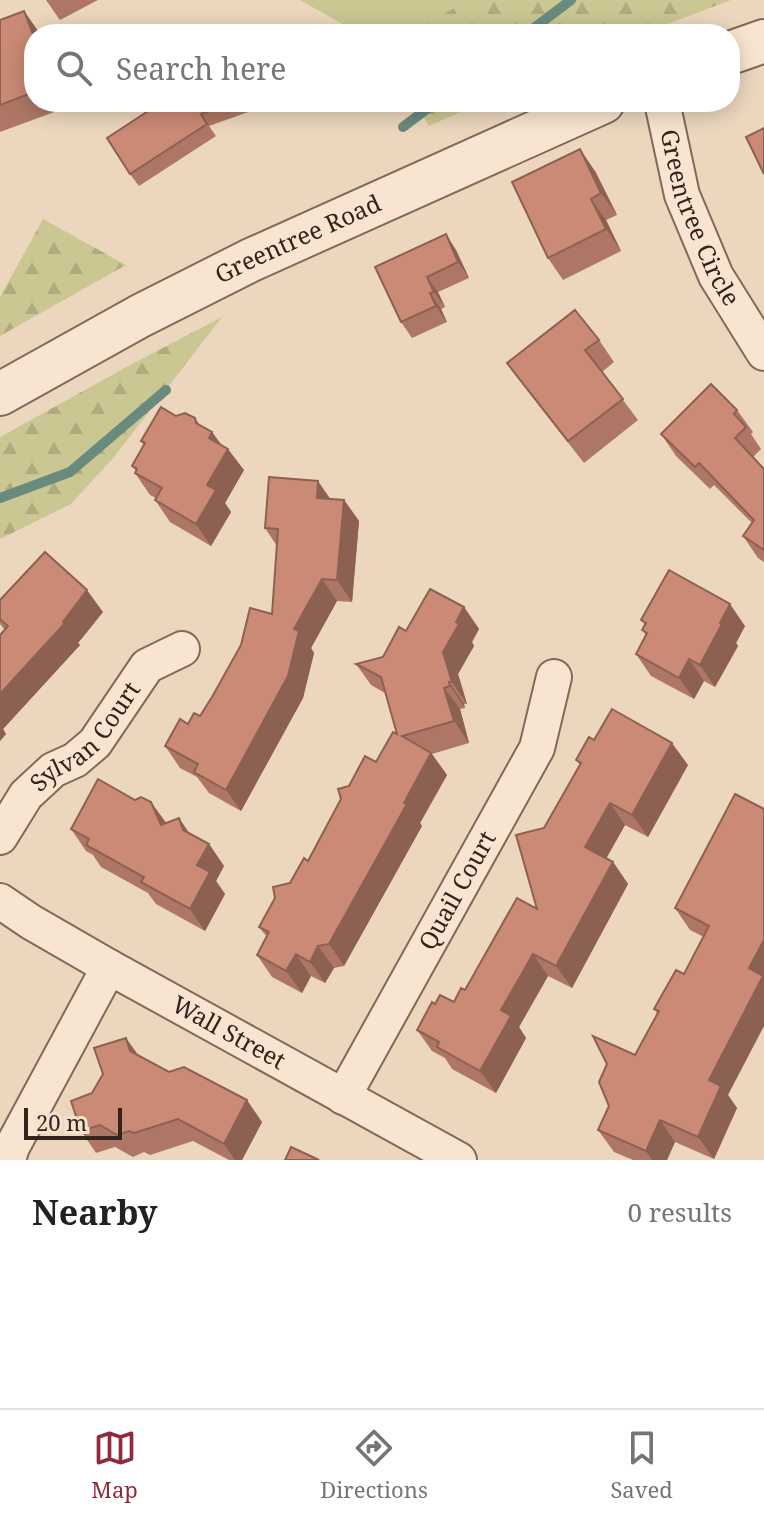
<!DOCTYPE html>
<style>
body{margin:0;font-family:"Noto Serif",serif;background:#f6f6f6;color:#202124}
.scale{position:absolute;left:24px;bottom:20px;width:98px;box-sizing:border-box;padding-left:8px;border:4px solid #34231c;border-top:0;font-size:22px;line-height:28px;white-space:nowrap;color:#34231c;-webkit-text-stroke:6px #f4e2ce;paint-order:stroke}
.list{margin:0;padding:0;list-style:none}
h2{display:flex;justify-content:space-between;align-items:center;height:104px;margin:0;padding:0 32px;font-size:34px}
h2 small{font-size:26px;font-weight:400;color:#757577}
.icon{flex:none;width:44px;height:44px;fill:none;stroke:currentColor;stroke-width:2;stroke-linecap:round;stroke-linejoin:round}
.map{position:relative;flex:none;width:764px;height:1160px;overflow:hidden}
.search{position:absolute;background:#fff;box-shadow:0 4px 20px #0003;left:24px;right:24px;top:24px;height:88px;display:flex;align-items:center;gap:20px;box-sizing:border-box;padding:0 28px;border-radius:32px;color:#757577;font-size:30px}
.sheet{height:248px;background:#fff}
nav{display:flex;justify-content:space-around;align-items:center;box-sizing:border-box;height:112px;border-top:2px solid #e0e0e0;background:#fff;font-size:22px;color:#757577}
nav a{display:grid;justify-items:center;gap:4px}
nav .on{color:#91293c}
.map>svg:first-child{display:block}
.green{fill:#cac793}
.forest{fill:url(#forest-firs)}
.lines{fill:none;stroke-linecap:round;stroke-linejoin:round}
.stream{stroke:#698b7d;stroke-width:10}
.minor-casing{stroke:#846858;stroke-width:38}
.tertiary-casing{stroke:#846858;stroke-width:46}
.minor{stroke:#f8e5d1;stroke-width:34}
.tertiary{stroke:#f8e5d1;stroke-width:42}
.wall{fill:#ae7765}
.shaded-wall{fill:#8d6152}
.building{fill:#ca8a75;stroke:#8d6152;stroke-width:2}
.labels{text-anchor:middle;stroke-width:7;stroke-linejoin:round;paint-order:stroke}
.street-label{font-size:24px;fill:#34231c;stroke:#f4e2ce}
</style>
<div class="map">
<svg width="764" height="1160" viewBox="0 0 764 1160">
<defs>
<pattern id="forest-firs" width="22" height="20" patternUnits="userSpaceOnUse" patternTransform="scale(2)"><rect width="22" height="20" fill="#cac793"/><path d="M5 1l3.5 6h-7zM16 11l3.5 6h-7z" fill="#aeab7e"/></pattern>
</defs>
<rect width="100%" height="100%" fill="#ecd7be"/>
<path class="green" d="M 300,0 L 468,0 L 409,34 L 360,34 Z"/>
<g class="forest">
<path d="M 468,0 L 731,0 L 641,34 L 409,34 Z"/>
<path d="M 415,102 L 483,102 L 429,126 Z"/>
<path d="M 43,219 L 126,265 L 0,336 L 0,297 Z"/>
<path d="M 222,317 L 114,457 L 71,504 L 0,539 L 0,437 L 132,364 Z"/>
</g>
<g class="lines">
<g class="stream">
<path d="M 526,34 L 571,0"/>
<path d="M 403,127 L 436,102"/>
<path d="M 0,498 L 70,472 L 166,390"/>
</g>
<g class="minor-casing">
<g id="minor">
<path id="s1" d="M 662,102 L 682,195 L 716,276 L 764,353"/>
<path id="s2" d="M 0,837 L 26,795 L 53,770 L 75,760 L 95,743 L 147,666 L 182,649"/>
<path id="s3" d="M 0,901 L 31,922 L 109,967 L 459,1160"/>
<path id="s4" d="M 343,1097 L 537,748 L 554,677"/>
<path d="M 8,1160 L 12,1147 L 109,967"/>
</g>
</g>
<g class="tertiary-casing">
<g id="tertiary">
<path d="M 730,53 L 764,41"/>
<path id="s5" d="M 0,394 L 140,316 L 251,260 L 603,102"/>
</g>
</g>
<use href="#minor" class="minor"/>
<use href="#tertiary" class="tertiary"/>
</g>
<g class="wall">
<path d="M 46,0 L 98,0 L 60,20 Z"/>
<path d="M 24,11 L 40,34 L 34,34 L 34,102 L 66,102 L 68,107 L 0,132 L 0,20 Z"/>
<path d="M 162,102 L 276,102 L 209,126 L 216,136 L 139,186 L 130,174 Z"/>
<path d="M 595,171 L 617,215 L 606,220 L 621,251 L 563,280 L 548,258 Z"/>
<path d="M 456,250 L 469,278 L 438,292 L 445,307 L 441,309 L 447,322 L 412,338 L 401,322 L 375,267 Z"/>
<path d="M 599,340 L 614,362 L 602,372 L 638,420 L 584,463 L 523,385 L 507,363 Z"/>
<path d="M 737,410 L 753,432 L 751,434 L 761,449 L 753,457 L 764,469 L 764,562 L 758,558 L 743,536 L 752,523 L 714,485 L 710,489 L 676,456 L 661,434 Z"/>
<path d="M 176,416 L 195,418 L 200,425 L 212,432 L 221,444 L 244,470 L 225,503 L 231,512 L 211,546 L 170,522 L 155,500 L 156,498 L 150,495 L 135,473 L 136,471 L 132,466 L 144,445 L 141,441 Z"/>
<path d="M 331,499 L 344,500 L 359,521 L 352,602 L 337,601 L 311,648 L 314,653 L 303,698 L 241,811 L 209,793 L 197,777 L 180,768 L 165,746 L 188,724 L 200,716 L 272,614 L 277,546 L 265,528 Z"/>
<path d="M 0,600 L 103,612 L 78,643 L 80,645 L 3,729 L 6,734 L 0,741 L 5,630 L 0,624 Z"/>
<path d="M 464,607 L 479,629 L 472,642 L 474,646 L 458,674 L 467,704 L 464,704 L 465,708 L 460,709 L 469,743 L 432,754 L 447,775 L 420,823 L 422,826 L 344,966 L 334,968 L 325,983 L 311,976 L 302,993 L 272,977 L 257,955 L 267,937 L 259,927 L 290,883 L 308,861 L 349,786 L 376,762 L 397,734 L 385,693 L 371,685 L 356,664 L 383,657 L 406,631 Z"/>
<path d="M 641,620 L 745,626 L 736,643 L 738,646 L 715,687 L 704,681 L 694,699 L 651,676 L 636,654 L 646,635 L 642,630 L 645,625 Z"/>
<path d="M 594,740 L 688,765 L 648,837 L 625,825 L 606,859 L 613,862 L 628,884 L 572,988 L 548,976 L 519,1027 L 526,1038 L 496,1093 L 452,1069 L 445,1058 L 432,1051 L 417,1030 L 435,1004 L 454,1002 L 537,909 L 544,828 L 580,765 L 576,760 Z"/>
<path d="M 735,794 L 728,1095 L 737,1108 L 714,1159 L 675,1142 L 667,1160 L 633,1160 L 614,1152 L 598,1130 L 609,1106 L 607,1064 L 635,1055 L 657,1013 L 654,1009 L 684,974 L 704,937 L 690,930 L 675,908 Z"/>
<path d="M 166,823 L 209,844 L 224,866 L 216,881 L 225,894 L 205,931 L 156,904 L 148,893 L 101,867 L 93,855 L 86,851 L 71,829 Z"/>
<path d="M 139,1056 L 262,1122 L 242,1160 L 229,1160 L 193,1141 L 150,1155 L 144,1152 L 133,1157 L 115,1147 L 96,1153 L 81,1131 L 92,1093 Z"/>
</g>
<g class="shaded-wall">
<path d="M 24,11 L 40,34 L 34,34 L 34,37 Z"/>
<path d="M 580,149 L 595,171 L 617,215 L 601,193 Z"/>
<path d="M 591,199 L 606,220 L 621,251 L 606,229 Z"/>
<path d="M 446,234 L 456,250 L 469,278 L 458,262 Z"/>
<path d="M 427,277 L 438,292 L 445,307 L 434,292 Z"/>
<path d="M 430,293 L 441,309 L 447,322 L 436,306 Z"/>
<path d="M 212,432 L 226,452 L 228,449 L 244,470 L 225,503 L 231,512 L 211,546 L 196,524 L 207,485 L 209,438 Z"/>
<path d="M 318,481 L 333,503 L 317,498 Z"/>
<path d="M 344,500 L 359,521 L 352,602 L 337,580 Z"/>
<path d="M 322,579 L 337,601 L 311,648 L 314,653 L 303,698 L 241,811 L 226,790 L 294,629 Z"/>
<path d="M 87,590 L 103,612 L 78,643 L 80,645 L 3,729 L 6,734 L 0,741 L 0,694 L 63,622 Z"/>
<path d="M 730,604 L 745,626 L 736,643 L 738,646 L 715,687 L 700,665 Z"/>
<path d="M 464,607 L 479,629 L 472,642 L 474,646 L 458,674 L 467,704 L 452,682 L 443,652 L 456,622 Z"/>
<path d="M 689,659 L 704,681 L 694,699 L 679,678 Z"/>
<path d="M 449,682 L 464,704 L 465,708 L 450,686 Z"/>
<path d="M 444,688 L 460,709 L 469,743 L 454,721 Z"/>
<path d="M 672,743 L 688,765 L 648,837 L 632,815 Z"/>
<path d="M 431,753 L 447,775 L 420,823 L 422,826 L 344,966 L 329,944 Z"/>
<path d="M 151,802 L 167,824 L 161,825 Z"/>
<path d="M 610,803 L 625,825 L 600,869 L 585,847 Z"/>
<path d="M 179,818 L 194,840 L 183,830 Z"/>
<path d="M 209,844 L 224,866 L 216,881 L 225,894 L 205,931 L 190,909 L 197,865 Z"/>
<path d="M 613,862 L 628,884 L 572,988 L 556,966 Z"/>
<path d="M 764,940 L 764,1026 L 728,1095 L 737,1108 L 714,1159 L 698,1137 L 709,1080 L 749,968 Z"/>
<path d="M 318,946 L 334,968 L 325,983 L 310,962 Z"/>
<path d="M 296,954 L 311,976 L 302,993 L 286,971 Z"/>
<path d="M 533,954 L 548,976 L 519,1027 L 526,1038 L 496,1093 L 480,1071 L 501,1010 Z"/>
<path d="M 126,1038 L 141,1059 L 130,1051 Z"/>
<path d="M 247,1100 L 262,1122 L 242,1160 L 235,1160 L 224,1144 Z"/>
<path d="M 660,1120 L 675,1142 L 667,1160 L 652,1160 L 646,1151 Z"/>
</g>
<g class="building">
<path d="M 24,11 L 34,37 L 34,92 L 0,105 L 0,20 Z"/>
<path d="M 162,102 L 234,102 L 201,114 L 207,124 L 130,174 L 107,138 Z"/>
<path d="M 764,128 L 764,174 L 746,137 Z"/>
<path d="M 580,149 L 601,193 L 591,199 L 606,229 L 548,258 L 512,182 Z"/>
<path d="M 446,234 L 458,262 L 427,277 L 434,292 L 430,293 L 436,306 L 401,322 L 375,267 Z"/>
<path d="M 575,310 L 599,340 L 585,350 L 623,399 L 568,441 L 507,363 Z"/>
<path d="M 711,384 L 737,410 L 734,414 L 746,427 L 735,438 L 764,469 L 764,550 L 743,536 L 754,520 L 699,463 L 695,467 L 661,434 Z"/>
<path d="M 161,407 L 176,416 L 185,413 L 195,418 L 196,423 L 212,432 L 209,438 L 228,449 L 207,485 L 216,490 L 196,524 L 155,500 L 162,488 L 135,473 L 137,469 L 132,466 L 145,443 L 141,441 Z"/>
<path d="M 269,477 L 318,481 L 317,498 L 344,500 L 337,580 L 322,579 L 294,629 L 299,631 L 288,676 L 226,790 L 194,772 L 198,764 L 165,746 L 180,719 L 188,724 L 194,713 L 200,716 L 212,697 L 241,645 L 250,608 L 272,614 L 278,529 L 265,528 Z"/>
<path d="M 45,552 L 87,590 L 63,622 L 65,623 L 0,694 L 0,635 L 8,626 L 0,619 L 0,600 Z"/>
<path d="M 669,570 L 730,604 L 720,623 L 722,624 L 700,665 L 689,659 L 679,678 L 636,654 L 647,633 L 642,630 L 646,623 L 641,620 Z"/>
<path d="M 430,589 L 464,607 L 456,622 L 459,624 L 443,652 L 452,682 L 449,682 L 450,686 L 444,688 L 454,721 L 402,736 L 431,753 L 404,803 L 407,804 L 329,944 L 318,946 L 310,962 L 296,954 L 286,971 L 257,955 L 269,932 L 259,927 L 275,898 L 273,887 L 290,883 L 304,858 L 308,861 L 341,799 L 338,789 L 349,786 L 365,756 L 376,762 L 393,732 L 397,734 L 381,677 L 356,664 L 383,657 L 399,627 L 406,631 Z"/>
<path d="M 612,709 L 672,743 L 632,815 L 610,803 L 585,847 L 613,862 L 556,966 L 533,954 L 501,1010 L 511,1016 L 480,1071 L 437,1047 L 439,1042 L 417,1030 L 432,1002 L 435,1004 L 440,995 L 454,1002 L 461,988 L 465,990 L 517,898 L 537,909 L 516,835 L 544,828 L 581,763 L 576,760 L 589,737 L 594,740 Z"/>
<path d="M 98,779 L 135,800 L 141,797 L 151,802 L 161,825 L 179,818 L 183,830 L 209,844 L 197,865 L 210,872 L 190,909 L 141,882 L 144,877 L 86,845 L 89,839 L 71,829 Z"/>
<path d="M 735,794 L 764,809 L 764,940 L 749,968 L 763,976 L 709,1080 L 721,1086 L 698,1137 L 660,1120 L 646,1151 L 598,1130 L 609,1106 L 599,1082 L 607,1064 L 593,1036 L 635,1055 L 659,1011 L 654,1009 L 676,970 L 684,974 L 709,926 L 675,908 Z"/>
<path d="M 126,1038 L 130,1051 L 169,1072 L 184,1067 L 247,1100 L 224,1144 L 178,1119 L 134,1133 L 129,1131 L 117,1135 L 100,1125 L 81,1131 L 71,1101 L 92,1093 L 103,1074 L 94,1048 Z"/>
<path d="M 291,1147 L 319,1160 L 285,1160 Z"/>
</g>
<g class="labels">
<g class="street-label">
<text dy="8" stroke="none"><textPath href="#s1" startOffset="122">Greentree Circle</textPath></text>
<text dy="8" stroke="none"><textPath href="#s5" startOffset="336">Greentree Road</textPath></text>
<text dy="8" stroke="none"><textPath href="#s2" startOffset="134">Sylvan Court</textPath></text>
<text dy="8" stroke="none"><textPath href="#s4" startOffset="236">Quail Court</textPath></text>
<text dy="8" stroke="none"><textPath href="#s3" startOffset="264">Wall Street</textPath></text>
</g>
</g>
</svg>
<div class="scale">20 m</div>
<div class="search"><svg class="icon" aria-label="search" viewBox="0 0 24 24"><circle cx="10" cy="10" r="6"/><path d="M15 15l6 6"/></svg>Search here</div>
</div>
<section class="sheet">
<h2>Nearby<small>0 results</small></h2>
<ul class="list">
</ul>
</section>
<nav>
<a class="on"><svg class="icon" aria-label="map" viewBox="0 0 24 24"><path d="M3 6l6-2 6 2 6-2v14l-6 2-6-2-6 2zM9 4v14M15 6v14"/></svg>Map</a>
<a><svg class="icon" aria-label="directions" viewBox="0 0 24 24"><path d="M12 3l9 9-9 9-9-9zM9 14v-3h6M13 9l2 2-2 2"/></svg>Directions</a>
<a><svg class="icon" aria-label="saved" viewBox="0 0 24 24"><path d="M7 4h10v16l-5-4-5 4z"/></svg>Saved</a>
</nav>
